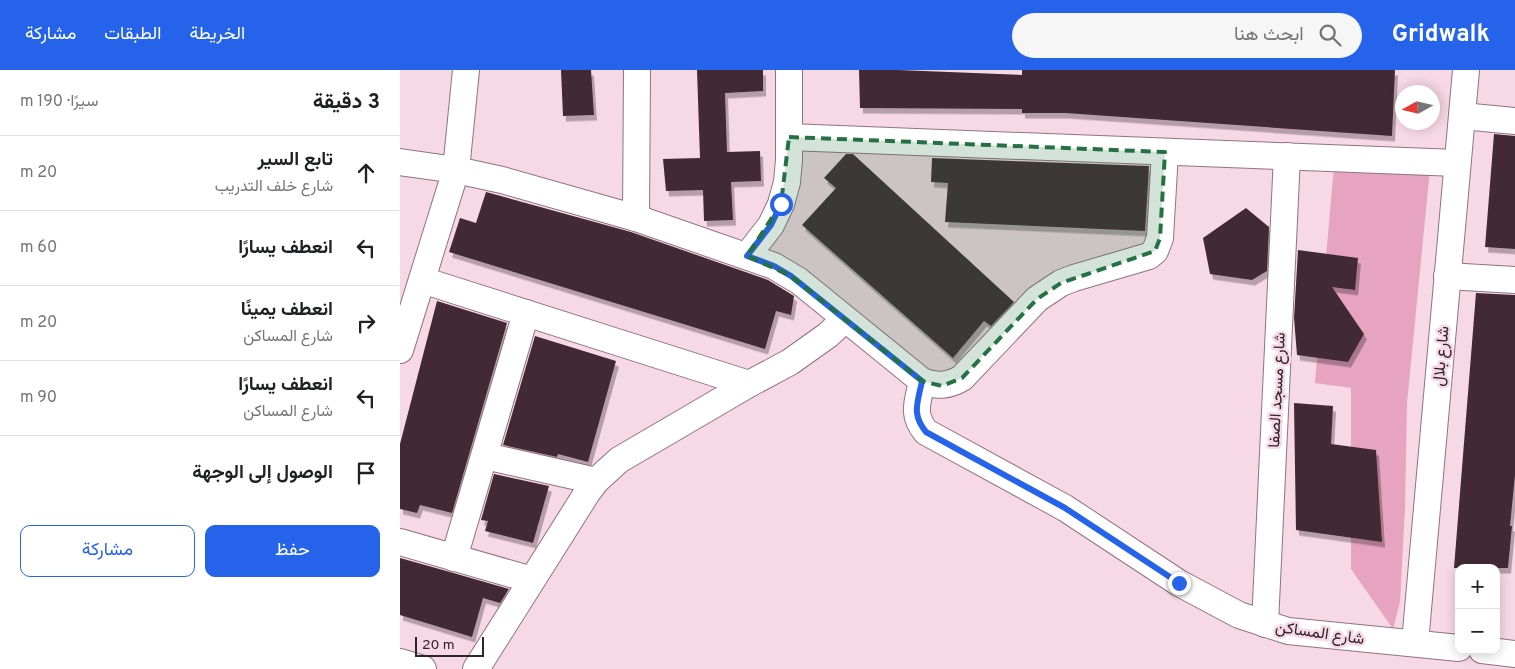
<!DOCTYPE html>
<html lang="ar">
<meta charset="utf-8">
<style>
body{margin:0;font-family:Overpass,Vazirmatn,sans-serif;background:#f6f6f6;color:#202124;direction:rtl}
.controls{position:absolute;right:15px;bottom:15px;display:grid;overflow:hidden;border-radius:10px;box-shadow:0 2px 12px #0003}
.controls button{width:45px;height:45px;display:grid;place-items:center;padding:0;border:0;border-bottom:1px solid #e0e0e0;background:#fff;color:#202124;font:25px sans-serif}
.compass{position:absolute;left:995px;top:15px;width:45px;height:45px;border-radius:50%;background:#fff;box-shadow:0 2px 12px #0003;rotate:262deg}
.scale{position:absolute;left:15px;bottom:12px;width:69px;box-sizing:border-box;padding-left:5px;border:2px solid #2f2429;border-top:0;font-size:14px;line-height:18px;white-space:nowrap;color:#2f2429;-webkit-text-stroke:4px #f7d8e5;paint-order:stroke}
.stop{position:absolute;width:15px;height:15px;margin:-11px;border:4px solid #2563eb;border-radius:50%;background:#fff}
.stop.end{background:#2563eb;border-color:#fff;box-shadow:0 1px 5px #0008}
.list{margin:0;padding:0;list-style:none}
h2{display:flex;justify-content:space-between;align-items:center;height:65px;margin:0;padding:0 20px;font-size:21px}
h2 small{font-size:16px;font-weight:400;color:#757577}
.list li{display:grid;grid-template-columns:32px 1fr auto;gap:15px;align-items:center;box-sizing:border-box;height:75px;padding:0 20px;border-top:1px solid #e0e0e0}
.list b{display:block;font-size:19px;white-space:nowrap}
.list p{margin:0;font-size:16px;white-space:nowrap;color:#757577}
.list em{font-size:16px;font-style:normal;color:#757577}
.actions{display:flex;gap:10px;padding:15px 20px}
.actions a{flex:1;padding:11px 0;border:1px solid #2563eb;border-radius:10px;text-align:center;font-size:18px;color:#2563eb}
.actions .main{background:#2563eb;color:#fff}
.icon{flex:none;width:28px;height:28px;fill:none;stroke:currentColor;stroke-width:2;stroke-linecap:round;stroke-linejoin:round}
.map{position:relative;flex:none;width:1115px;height:599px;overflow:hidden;direction:ltr}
header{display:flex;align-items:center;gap:30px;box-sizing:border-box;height:70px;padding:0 25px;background:#2563eb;color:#fff}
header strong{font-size:24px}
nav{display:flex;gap:28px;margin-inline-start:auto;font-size:18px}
.search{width:350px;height:45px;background:#f6f6f6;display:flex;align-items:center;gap:12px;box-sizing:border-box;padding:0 18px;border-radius:28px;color:#757577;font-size:19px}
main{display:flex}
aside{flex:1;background:#fff}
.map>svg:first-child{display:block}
.green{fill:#e6a4c1}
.building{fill:#422a35;filter:url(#shadow)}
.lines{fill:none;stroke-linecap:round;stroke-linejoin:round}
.minor-casing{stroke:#8f747f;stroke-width:28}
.minor{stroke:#fff;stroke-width:26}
.route{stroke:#2563eb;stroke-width:6}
.marked{fill:#247242;fill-opacity:0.2;stroke:#247242;stroke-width:4;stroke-dasharray:10 6;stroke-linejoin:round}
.labels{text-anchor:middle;stroke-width:5;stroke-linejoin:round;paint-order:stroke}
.street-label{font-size:16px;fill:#2f2429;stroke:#f7d8e5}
</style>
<header>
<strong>Gridwalk</strong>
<div class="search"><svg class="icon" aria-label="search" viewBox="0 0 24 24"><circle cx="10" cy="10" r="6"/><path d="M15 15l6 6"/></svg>ابحث هنا</div>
<nav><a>الخريطة</a><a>الطبقات</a><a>مشاركة</a></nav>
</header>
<main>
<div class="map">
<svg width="1115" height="599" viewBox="0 0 1115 599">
<defs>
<filter id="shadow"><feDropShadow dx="3" dy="5.5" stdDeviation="0" flood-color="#0004"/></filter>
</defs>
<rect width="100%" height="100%" fill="#f7d8e5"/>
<path class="green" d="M 934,96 L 1030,99 L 1007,333 L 1005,438 L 1000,532 L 993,559 L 951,499 L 951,318 L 915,313 Z"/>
<g class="building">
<path d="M 161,0 L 191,0 L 194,45 L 163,46 Z"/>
<path d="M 297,0 L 363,0 L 363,21 L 325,23 L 327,82 L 360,81 L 361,111 L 331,112 L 333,150 L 304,151 L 303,120 L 266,121 L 263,89 L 300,88 Z"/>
<path d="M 459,0 L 498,0 L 622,5 L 622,0 L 995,0 L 992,66 L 665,43 L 622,43 L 622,39 L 460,38 Z"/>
<path d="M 1094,64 L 1115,66 L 1115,179 L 1085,177 Z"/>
<path d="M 446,84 L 453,84 L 614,232 L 591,256 L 584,251 L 553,288 L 402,155 L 436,118 L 424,108 Z"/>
<path d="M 532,88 L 749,96 L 745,161 L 545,152 L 548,113 L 531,112 Z"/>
<path d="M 86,122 L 231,162 L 368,210 L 394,226 L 391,245 L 376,241 L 365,279 L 49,182 L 60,148 L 76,153 Z"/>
<path d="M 846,138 L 869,157 L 867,201 L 852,210 L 810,204 L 803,168 Z"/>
<path d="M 898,180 L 958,188 L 955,220 L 932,217 L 964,264 L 948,292 L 897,285 L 894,248 Z"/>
<path d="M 1076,223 L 1115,225 L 1115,405 L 1110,456 L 1112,456 L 1108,498 L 1054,498 Z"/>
<path d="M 37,231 L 107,253 L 52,443 L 20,435 L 17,443 L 0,439 L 0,374 Z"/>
<path d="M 135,266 L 216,291 L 188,392 L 158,384 L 157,387 L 103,375 Z"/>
<path d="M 894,333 L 933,336 L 931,374 L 976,380 L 982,472 L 896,460 Z"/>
<path d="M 94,404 L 149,416 L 133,473 L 85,461 L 88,451 L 81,450 Z"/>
<path d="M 0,488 L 50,502 L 109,519 L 100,533 L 83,528 L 72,567 L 0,545 Z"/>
</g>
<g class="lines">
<g class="minor-casing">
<g id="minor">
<path d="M 1062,46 L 1115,51"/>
<path d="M 389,67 L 1057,93"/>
<path d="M 0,92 L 56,100 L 102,110 L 236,148 L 374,196 L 399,211 L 522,311 C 537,317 548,316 562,308 L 637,229 L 661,213 L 674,208 L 749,186 L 755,181 L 760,168 L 765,82"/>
<path d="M 236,148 L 237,0"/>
<path d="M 347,186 L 371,155 L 381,134 L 387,112 L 389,90 L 389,0"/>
<path d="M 1047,206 L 1115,210"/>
<path d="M 22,210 L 349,314"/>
<path d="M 0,280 L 56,100 L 66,0"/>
<path d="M 522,311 C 518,332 511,344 526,362 L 665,438 L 779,513 L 839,545 L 888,561 L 1059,578"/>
<path d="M 85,386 L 196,411"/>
<path d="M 0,472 L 132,510"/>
<path d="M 54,488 L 126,243"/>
<path d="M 865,554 L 887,86"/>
<path d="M 1015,573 L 1066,0"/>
<path d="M 1082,580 L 1115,584"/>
<path d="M 0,592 L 23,599"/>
<path d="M 76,599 L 187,423 L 196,411 L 219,390 L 349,314 L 390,292 L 428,265 L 445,249"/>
</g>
</g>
<use href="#minor" class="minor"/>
</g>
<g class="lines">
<path class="route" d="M 381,134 L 371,155 L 347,186 L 374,196 L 391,206 L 522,311 C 518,332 511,344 526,362 L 665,438 L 779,513"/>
</g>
<path class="marked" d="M 389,67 L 765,82 L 760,168 L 755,181 L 661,213 L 637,229 L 562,308 L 542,316 L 522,311 L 391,206 L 347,186 L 381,134 Z"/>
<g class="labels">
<g class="street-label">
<text transform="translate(1040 286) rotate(-85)" y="6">شارع بلال</text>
<text transform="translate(876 320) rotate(-87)" y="6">شارع مسجد الصفا</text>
<text transform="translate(920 562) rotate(8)" y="6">شارع المساكن</text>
</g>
</g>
</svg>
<div class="controls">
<button>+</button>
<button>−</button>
</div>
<svg class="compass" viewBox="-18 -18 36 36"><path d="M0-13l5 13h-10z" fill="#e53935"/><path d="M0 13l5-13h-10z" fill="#757577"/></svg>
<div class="scale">20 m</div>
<div class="stop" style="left:381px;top:134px"></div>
<div class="stop end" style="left:779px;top:513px"></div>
</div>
<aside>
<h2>3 دقيقة<small>سيرًا · 190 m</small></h2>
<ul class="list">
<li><svg class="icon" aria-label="ahead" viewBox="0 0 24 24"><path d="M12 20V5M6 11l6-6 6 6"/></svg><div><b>تابع السير</b><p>شارع خلف التدريب</p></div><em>20 m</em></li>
<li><svg class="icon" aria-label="left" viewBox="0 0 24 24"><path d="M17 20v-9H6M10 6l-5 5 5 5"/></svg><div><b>انعطف يسارًا</b></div><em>60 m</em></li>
<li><svg class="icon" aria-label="right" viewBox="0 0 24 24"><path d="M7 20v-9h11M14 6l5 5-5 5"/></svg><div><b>انعطف يمينًا</b><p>شارع المساكن</p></div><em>20 m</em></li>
<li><svg class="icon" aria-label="left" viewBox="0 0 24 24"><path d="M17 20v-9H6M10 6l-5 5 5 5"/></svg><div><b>انعطف يسارًا</b><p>شارع المساكن</p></div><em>90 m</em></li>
<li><svg class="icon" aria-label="arrive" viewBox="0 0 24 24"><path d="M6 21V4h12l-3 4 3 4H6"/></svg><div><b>الوصول إلى الوجهة</b></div></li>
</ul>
<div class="actions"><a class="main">حفظ</a><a>مشاركة</a></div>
</aside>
</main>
